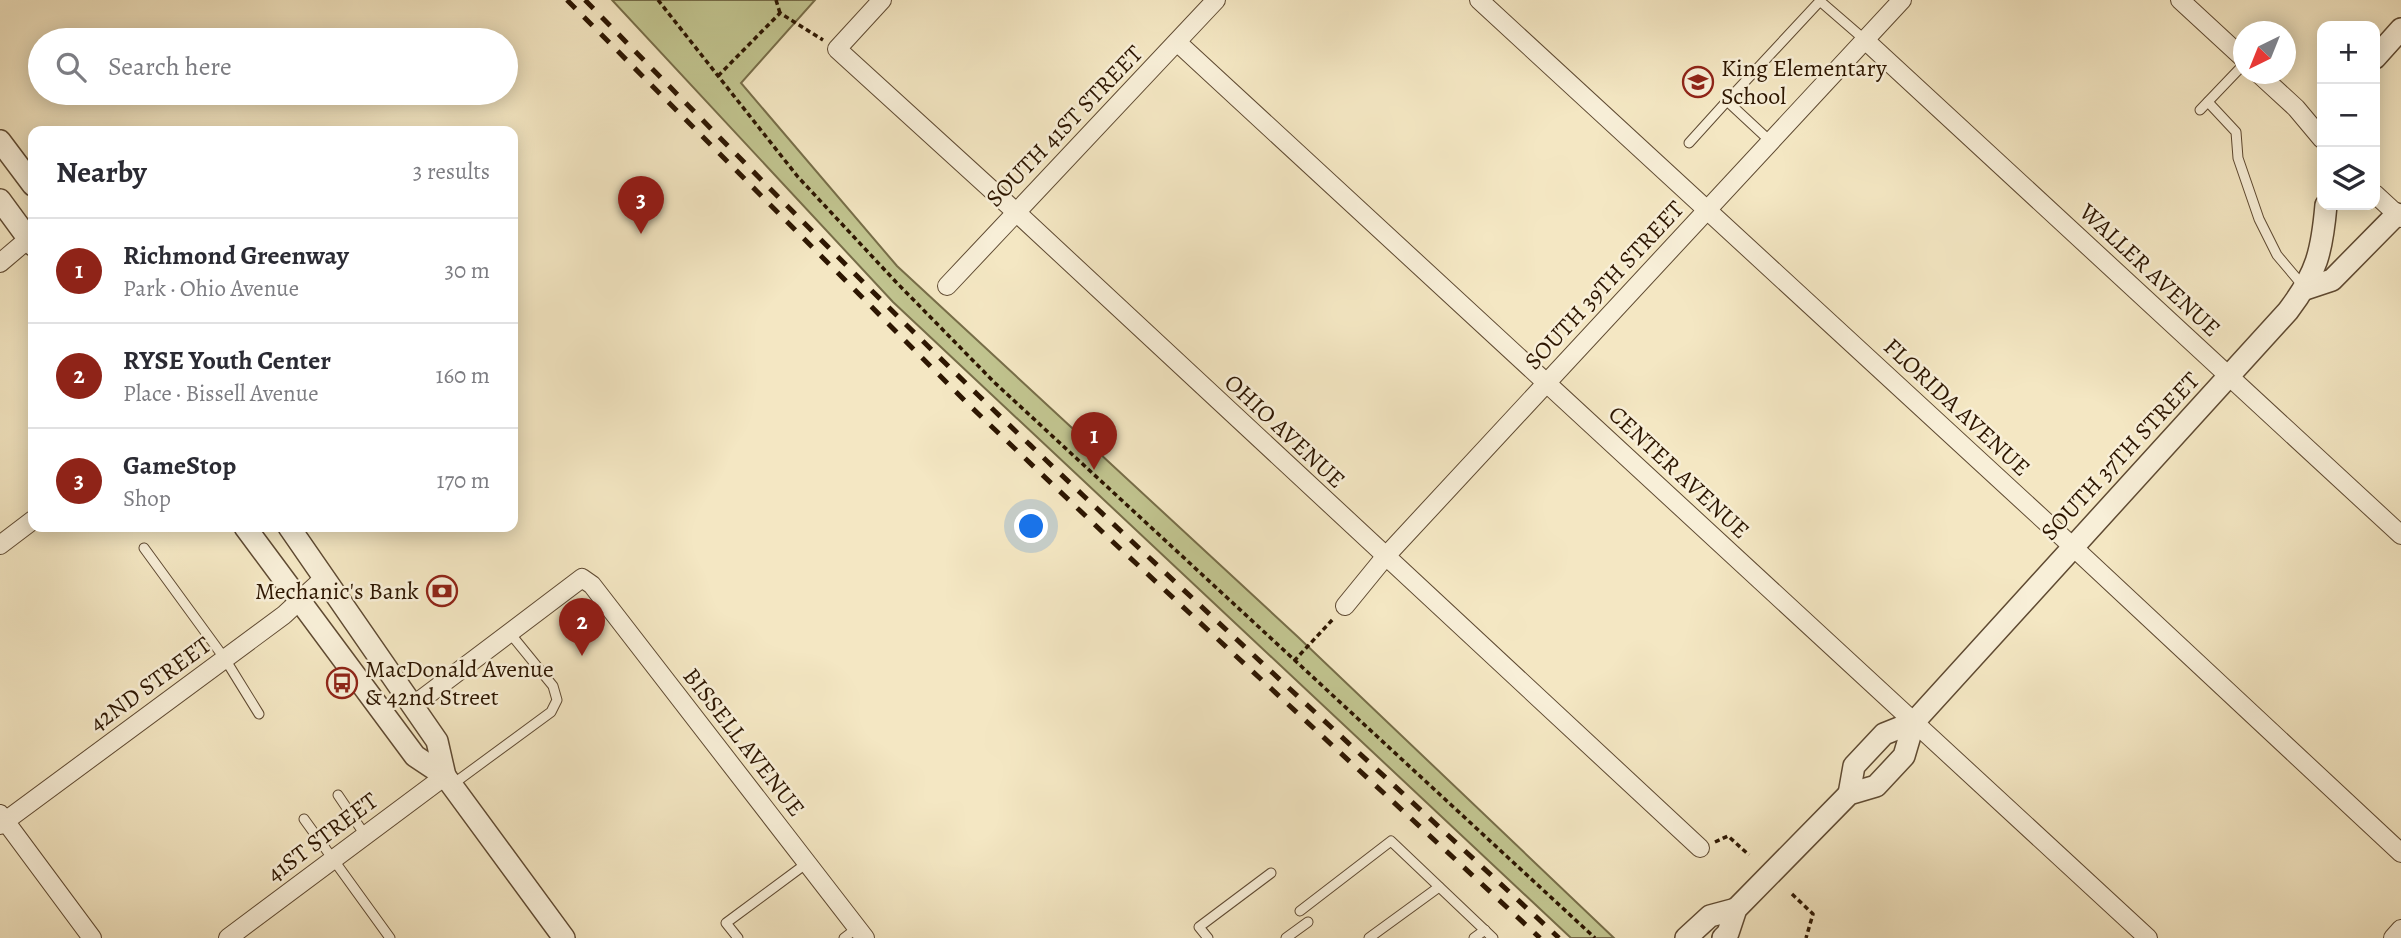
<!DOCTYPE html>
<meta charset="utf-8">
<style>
body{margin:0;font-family:Alegreya,serif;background:#f7f7f7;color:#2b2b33}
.controls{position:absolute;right:21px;top:21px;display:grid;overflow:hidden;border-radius:14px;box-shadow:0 4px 18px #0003}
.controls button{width:63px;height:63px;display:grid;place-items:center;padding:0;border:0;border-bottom:2px solid #e1e1e2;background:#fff;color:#2b2b33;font:35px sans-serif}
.compass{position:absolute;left:2233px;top:21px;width:63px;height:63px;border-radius:50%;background:#fff;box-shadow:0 4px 18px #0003;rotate:223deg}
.you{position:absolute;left:1032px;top:527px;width:24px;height:24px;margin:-18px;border:5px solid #fff;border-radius:50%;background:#1a73e8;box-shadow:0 0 0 10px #1a73e833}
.badge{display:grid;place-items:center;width:46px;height:46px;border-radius:50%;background:#8f2418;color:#fff;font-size:23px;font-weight:700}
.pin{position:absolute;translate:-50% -58px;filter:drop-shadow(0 2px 4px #0008)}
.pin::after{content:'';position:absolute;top:37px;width:24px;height:21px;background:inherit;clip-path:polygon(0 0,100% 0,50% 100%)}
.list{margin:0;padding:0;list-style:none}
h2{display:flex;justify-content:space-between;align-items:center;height:91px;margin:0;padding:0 28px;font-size:30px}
h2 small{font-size:23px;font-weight:400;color:#7c7c81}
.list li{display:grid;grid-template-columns:46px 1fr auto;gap:21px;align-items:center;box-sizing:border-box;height:105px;padding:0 28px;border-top:2px solid #e1e1e2}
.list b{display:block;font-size:26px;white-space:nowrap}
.list p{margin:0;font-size:23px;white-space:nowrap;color:#7c7c81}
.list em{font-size:23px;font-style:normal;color:#7c7c81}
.icon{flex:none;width:38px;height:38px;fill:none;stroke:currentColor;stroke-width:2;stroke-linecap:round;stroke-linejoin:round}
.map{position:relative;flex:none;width:2401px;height:938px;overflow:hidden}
.search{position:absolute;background:#fff;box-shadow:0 4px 18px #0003;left:28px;top:28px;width:490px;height:77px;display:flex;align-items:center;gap:18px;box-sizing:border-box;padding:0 24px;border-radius:38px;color:#7c7c81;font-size:26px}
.panel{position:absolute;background:#fff;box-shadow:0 4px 18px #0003;left:28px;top:126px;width:490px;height:406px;border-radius:14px}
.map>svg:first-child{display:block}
.green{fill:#c1c48f;stroke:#776d48;stroke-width:2}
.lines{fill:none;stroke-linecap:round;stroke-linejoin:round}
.service-casing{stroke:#5f4a32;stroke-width:11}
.minor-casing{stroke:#5f4a32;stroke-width:20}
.tertiary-casing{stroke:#5f4a32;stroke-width:24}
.path{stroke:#2d1601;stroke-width:3.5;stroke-dasharray:5 3.5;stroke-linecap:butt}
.service{stroke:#f8efd8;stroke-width:9}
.minor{stroke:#f8efd8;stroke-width:18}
.tertiary{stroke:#f8efd8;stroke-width:21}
.rail{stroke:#2d1601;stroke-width:5;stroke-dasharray:12 12;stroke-linecap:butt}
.labels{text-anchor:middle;stroke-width:5;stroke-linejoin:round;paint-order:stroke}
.poi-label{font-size:24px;fill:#2d1601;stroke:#f8efd8;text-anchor:start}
.street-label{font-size:24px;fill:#2d1601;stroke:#f8efd8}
</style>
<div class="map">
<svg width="2401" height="938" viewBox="0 0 2401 938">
<rect width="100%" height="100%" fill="#f4e7c3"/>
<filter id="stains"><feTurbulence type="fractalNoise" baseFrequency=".00286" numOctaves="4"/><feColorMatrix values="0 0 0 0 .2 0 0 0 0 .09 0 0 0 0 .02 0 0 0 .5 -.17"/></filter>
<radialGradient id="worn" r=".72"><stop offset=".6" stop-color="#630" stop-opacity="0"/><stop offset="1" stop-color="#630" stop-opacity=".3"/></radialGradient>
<path class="green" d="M 612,0 L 815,0 L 741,83 L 897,266 L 1298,637 L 1614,938 L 1571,938 L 893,302 Z"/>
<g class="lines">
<g class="service-casing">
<g id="service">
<path d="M 1727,101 L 1820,1 L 1865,40"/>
<path d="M 2208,102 L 2236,132 L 2238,158 L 2259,219 L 2277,255 L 2304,287"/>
<path d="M 2200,110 L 2244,64"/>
<path d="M 1689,143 L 1727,101 L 1770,141"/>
<path d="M 144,548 L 225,659 L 259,714"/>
<path d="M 453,784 L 551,712 L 557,700 L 553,686 L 509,632"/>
<path d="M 338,795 L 365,835"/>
<path d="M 304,819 L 390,938"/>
<path d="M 1300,911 L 1391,841 L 1493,938"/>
<path d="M 738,938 L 726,923 L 807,863"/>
<path d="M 844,938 L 857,928"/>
<path d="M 1208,938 L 1199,927 L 1271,873"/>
<path d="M 1286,938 L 1308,922"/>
<path d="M 1369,938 L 1439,887"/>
<path d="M 1474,938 L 1485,930"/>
</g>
</g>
<g class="minor-casing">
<g id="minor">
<path d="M 882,0 L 837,49 L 1016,212 L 1700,848"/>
<path d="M 1479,0 L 2072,546 L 2401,853"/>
<path d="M 2180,0 L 2244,59"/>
<path d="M 1865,40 L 2401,535"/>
<path d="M 1177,42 L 2148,938"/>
<path d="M 2259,74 L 2296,108 L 2322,139"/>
<path d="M 2375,194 L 2401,218"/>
<path d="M 0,263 L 33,235"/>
<path d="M 947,286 L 1216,0"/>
<path d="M 0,545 L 33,520"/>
<path d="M 1345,606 L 1385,557 L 1902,0"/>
<path d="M 414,705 L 582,578 L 592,585 L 865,938"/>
<path d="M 0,814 L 92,938"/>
<path d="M 0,825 L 284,615 L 325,577"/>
<path d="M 228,938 L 445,776"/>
<path d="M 2393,938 L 2401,929"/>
</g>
</g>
<g class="tertiary-casing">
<g id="tertiary">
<path d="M 2375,58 L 2401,29"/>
<path d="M 0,141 L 33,185"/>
<path d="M 0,200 L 33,245"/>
<path d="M 2305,289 L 2332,280 L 2397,214"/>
<path d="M 245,527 L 415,756 L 445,776 L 564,938"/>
<path d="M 289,527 L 437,741 L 445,776"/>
<path d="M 1849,794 L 1854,766 L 1884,734 L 1914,722 L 2288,311 C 2317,273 2322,251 2326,205"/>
<path d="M 1686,938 L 1710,916 L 1736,909"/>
<path d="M 1723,938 L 1728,933 L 1736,909 L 1849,794 L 1876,786 L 1904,756 L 1914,722"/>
</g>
</g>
<g class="path">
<path d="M 658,0 L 798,177 L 896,282 L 995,383 L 1595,938"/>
<path d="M 776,0 L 780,13"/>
<path d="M 718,76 L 780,13 L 823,40"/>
<path d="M 1294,661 L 1334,618"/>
<path d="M 1715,842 L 1728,836 L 1749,855"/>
<path d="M 1792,894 L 1813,914 L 1806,938"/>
</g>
<use href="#service" class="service"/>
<use href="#minor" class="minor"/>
<use href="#tertiary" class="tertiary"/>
<g class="rail">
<path d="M 567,0 L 968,404 L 1113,542 L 1540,938"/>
<path d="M 585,0 C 715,133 845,266 978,395 C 1169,579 1365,758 1559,938"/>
</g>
</g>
<defs>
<g id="school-ring" transform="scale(1.575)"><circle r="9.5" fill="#f8efd8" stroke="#8f2418" stroke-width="1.5"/><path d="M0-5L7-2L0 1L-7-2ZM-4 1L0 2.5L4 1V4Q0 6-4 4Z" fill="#8f2418"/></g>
<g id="bank-ring" transform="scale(1.575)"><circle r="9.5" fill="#f8efd8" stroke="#8f2418" stroke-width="1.5"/><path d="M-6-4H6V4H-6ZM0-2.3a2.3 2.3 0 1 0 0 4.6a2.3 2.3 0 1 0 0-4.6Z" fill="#8f2418"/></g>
<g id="bus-ring" transform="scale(1.575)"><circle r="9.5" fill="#f8efd8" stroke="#8f2418" stroke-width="1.5"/><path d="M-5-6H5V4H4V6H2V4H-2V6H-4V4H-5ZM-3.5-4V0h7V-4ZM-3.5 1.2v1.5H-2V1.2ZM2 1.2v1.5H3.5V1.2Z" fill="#8f2418"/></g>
</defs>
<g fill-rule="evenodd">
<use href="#school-ring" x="1698" y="82"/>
<use href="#bank-ring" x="442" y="591"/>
<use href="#bus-ring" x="342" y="683"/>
</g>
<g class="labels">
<g class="poi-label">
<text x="1721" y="76">King Elementary<tspan x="1721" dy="28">School</tspan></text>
<text x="419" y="599" text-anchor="end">Mechanic's Bank</text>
<text x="365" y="677">MacDonald Avenue<tspan x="365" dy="28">&amp; 42nd Street</tspan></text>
</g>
<g class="street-label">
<text transform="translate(1064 126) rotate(-46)" y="8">SOUTH 41ST STREET</text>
<text transform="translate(2150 270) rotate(43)" y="8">WALLER AVENUE</text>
<text transform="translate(1604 285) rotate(-47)" y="8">SOUTH 39TH STREET</text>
<text transform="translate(1957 407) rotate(43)" y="8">FLORIDA AVENUE</text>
<text transform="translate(1285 431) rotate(43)" y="8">OHIO AVENUE</text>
<text transform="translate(2120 456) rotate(-47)" y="8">SOUTH 37TH STREET</text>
<text transform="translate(1679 472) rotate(43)" y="8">CENTER AVENUE</text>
<text transform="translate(150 684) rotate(-36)" y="8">42ND STREET</text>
<text transform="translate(744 742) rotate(52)" y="8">BISSELL AVENUE</text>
<text transform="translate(322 837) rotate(-37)" y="8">41ST STREET</text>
</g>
</g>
<rect width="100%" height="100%" filter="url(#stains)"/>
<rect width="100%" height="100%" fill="url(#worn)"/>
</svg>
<div class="controls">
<button>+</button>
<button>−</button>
<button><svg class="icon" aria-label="layers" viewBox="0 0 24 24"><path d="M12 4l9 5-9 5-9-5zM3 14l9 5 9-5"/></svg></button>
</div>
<svg class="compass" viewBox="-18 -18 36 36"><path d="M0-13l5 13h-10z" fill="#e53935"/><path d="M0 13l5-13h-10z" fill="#7c7c81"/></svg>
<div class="you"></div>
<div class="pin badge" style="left:1094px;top:470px">1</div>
<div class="pin badge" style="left:582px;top:656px">2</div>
<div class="pin badge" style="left:641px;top:234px">3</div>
<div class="search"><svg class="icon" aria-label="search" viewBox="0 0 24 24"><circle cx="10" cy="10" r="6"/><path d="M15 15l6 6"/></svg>Search here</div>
<section class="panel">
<h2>Nearby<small>3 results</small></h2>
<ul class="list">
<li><span class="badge">1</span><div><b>Richmond Greenway</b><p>Park · Ohio Avenue</p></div><em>30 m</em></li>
<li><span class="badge">2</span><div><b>RYSE Youth Center</b><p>Place · Bissell Avenue</p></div><em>160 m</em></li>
<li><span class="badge">3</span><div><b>GameStop</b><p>Shop</p></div><em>170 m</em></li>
</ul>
</section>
</div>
